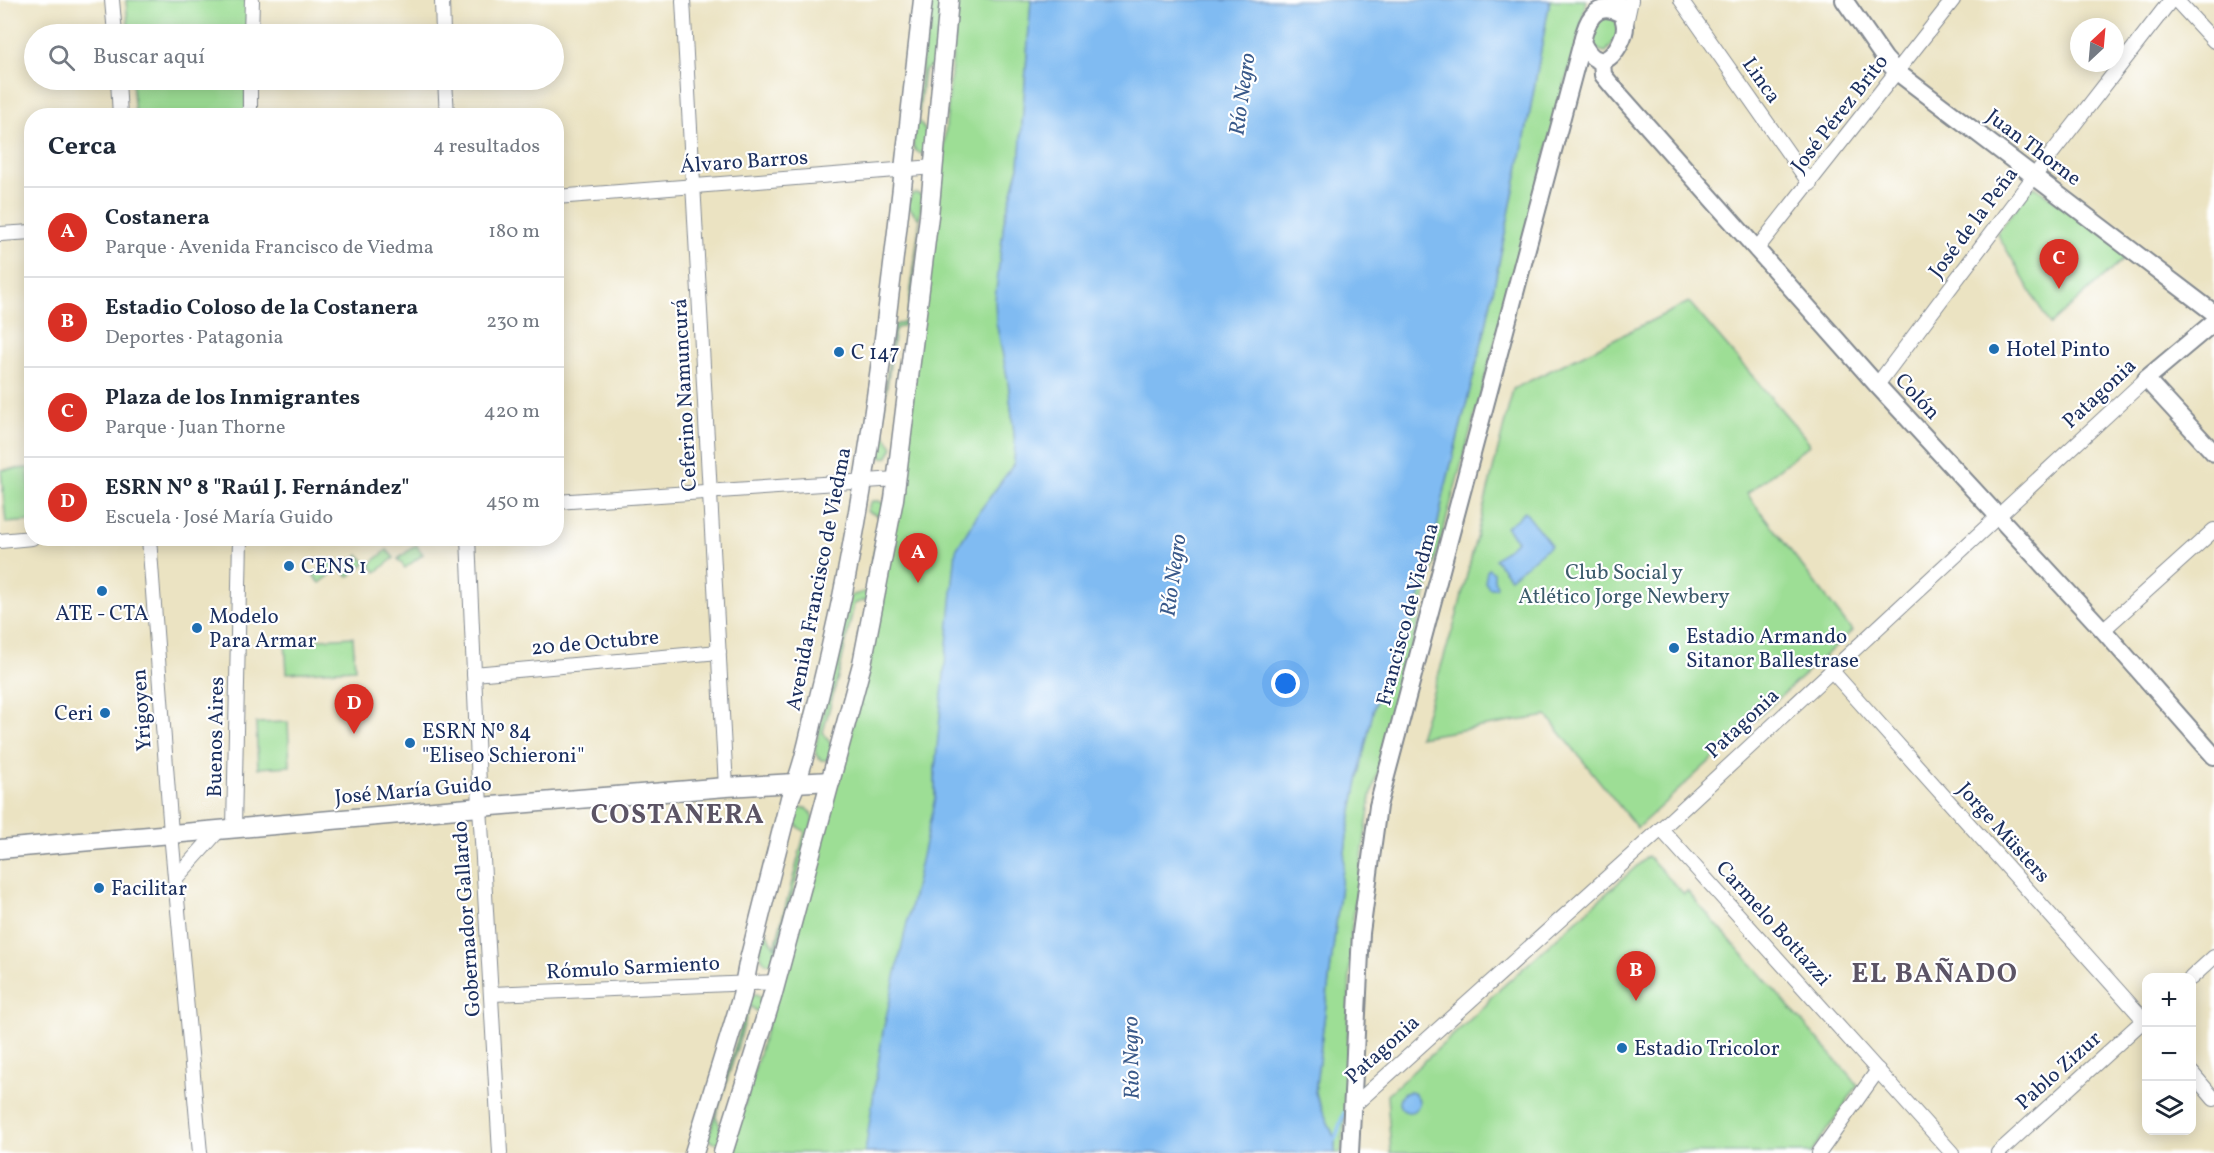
<!DOCTYPE html>
<html lang="es">
<meta charset="utf-8">
<style>
body{margin:0;font-family:Vollkorn,serif;background:#f2f2f3;color:#1f2937}
.controls{position:absolute;right:18px;bottom:18px;display:grid;overflow:hidden;border-radius:12px;box-shadow:0 3px 15px #0003}
.controls button{width:54px;height:54px;display:grid;place-items:center;padding:0;border:0;border-bottom:2px solid #e0e1e3;background:#fff;color:#1f2937;font:30px sans-serif}
.compass{position:absolute;left:2070px;top:18px;width:54px;height:54px;border-radius:50%;background:#fff;box-shadow:0 3px 15px #0003;rotate:26deg}
.you{position:absolute;left:1286px;top:684px;width:21px;height:21px;margin:-15px;border:4px solid #fff;border-radius:50%;background:#1a73e8;box-shadow:0 0 0 9px #1a73e833}
.badge{display:grid;place-items:center;width:39px;height:39px;border-radius:50%;background:#d93025;color:#fff;font-size:20px;font-weight:700}
.pin{position:absolute;translate:-50% -50px;filter:drop-shadow(0 2px 3px #0008)}
.pin::after{content:'';position:absolute;top:32px;width:21px;height:18px;background:inherit;clip-path:polygon(0 0,100% 0,50% 100%)}
.list{margin:0;padding:0;list-style:none}
h2{display:flex;justify-content:space-between;align-items:center;height:78px;margin:0;padding:0 24px;font-size:26px}
h2 small{font-size:20px;font-weight:400;color:#747a83}
.list li{display:grid;grid-template-columns:39px 1fr auto;gap:18px;align-items:center;box-sizing:border-box;height:90px;padding:0 24px;border-top:2px solid #e0e1e3}
.list b{display:block;font-size:22px;white-space:nowrap}
.list p{margin:0;font-size:20px;white-space:nowrap;color:#747a83}
.list em{font-size:20px;font-style:normal;color:#747a83}
.icon{flex:none;width:33px;height:33px;fill:none;stroke:currentColor;stroke-width:2;stroke-linecap:round;stroke-linejoin:round}
.map{position:relative;flex:none;width:2214px;height:1153px;overflow:hidden}
.search{position:absolute;background:#fff;box-shadow:0 3px 15px #0003;left:24px;top:24px;width:540px;height:66px;display:flex;align-items:center;gap:15px;box-sizing:border-box;padding:0 21px;border-radius:33px;color:#747a83;font-size:22px}
.panel{position:absolute;background:#fff;box-shadow:0 3px 15px #0003;left:24px;top:108px;width:540px;height:438px;border-radius:24px}
.map>svg:first-child{display:block}
.green{fill:#9dde95;stroke:#5c867a;stroke-width:1.5}
.water{fill:#80bbf2;stroke:#4e75a8;stroke-width:1.5}
.lines{fill:none;stroke-linecap:round;stroke-linejoin:round}
.stream{stroke:#80bbf2;stroke-width:4}
.minor-casing{stroke:#838990;stroke-width:16}
.tertiary-casing{stroke:#838990;stroke-width:20}
.secondary-casing{stroke:#838990;stroke-width:21}
.minor{stroke:#fff;stroke-width:14}
.tertiary{stroke:#fff;stroke-width:16}
.secondary{stroke:#fff;stroke-width:18}
.poi-dot{fill:#1f6fb2;stroke:#fff;stroke-width:2}
.labels{text-anchor:middle;stroke-width:4.5;stroke-linejoin:round;paint-order:stroke}
.street-label{font-size:21px;fill:#1b2f5e;stroke:#fff}
.poi-label{font-size:21px;fill:#1b2f5e;stroke:#fff;text-anchor:start}
.park-label{font-size:21px;fill:#3c5b6c;stroke:#fff}
.water-label{font-size:22px;font-style:italic;fill:#39598a;stroke:#fff}
.district-label{font-size:27px;font-weight:bold;letter-spacing:1.5px;fill:#5c5465;stroke:#fff}
</style>
<div class="map">
<svg width="2214" height="1153" viewBox="0 0 2214 1153">
<rect width="100%" height="100%" fill="#fff"/>
<filter id="ink" filterUnits="userSpaceOnUse"><feTurbulence type="fractalNoise" baseFrequency=".0167" numOctaves="2"/><feDisplacementMap in="SourceGraphic" scale="12" xChannelSelector="R" yChannelSelector="G"/><feConvolveMatrix kernelMatrix="1 2 1 2 8 2 1 2 1" color-interpolation-filters="sRGB"/></filter>
<filter id="wash" filterUnits="userSpaceOnUse"><feTurbulence type="fractalNoise" baseFrequency=".008" numOctaves="4" result="noise"/><feDisplacementMap in="SourceGraphic" scale="24" xChannelSelector="R" yChannelSelector="G"/><feGaussianBlur stdDeviation="1.35" result="paint"/><feColorMatrix in="noise" values="0 0 0 0 0 0 0 0 0 0 0 0 0 0 0 0 0 1.4 0 .05"/><feComposite in="paint" operator="in"/></filter>
<g filter="url(#wash)">
<rect width="100%" height="100%" fill="#ebe3c2"/>
<g class="green">
<path d="M 126,0 L 248,0 L 247,34 L 129,34 Z"/>
<path d="M 929,0 L 944,0 L 939,62 L 924,71 L 918,121 L 931,137 L 927,152 L 921,154 L 915,150 L 913,145 Z"/>
<path d="M 958,0 L 1031,0 L 1019,167 L 1004,221 L 1003,231 L 1001,341 L 1008,381 L 1015,443 L 1014,464 L 935,769 L 935,798 L 895,1153 L 731,1153 L 869,665 L 942,167 Z"/>
<path d="M 1550,0 L 1586,0 L 1582,22 L 1371,796 L 1351,932 L 1346,1110 L 1341,1153 L 1335,1153 L 1335,1139 L 1315,1093 L 1347,836 L 1362,760 L 1375,703 L 1414,615 L 1430,562 L 1445,488 L 1485,330 L 1528,122 Z"/>
<path d="M 1606,15 L 1616,20 L 1618,36 L 1606,52 C 1583,49 1591,29 1601,16 Z"/>
<path d="M 132,80 L 246,80 L 246,115 L 135,115 Z"/>
<path d="M 2035,187 L 2130,253 L 2050,325 L 1997,233 L 2030,190 Z"/>
<path d="M 917,193 L 922,196 L 910,323 L 895,329 L 881,429 L 893,447 L 888,457 L 882,458 L 877,454 L 893,326 L 907,320 L 920,220 L 907,205 L 912,194 Z"/>
<path d="M 1689,302 L 1809,442 L 1809,445 L 1747,494 L 1852,631 L 1637,828 L 1547,716 L 1419,737 L 1457,615 L 1513,389 Z"/>
<path d="M 28,468 L 31,521 L 6,523 L 1,470 Z"/>
<path d="M 872,501 L 879,501 L 885,505 L 869,599 L 854,604 L 840,669 L 823,732 L 834,749 L 828,760 L 821,760 L 816,755 L 815,748 L 850,596 L 867,591 L 881,517 L 867,511 Z"/>
<path d="M 416,545 L 423,554 L 405,568 L 398,559 Z"/>
<path d="M 387,550 L 394,558 L 376,572 L 370,564 Z"/>
<path d="M 359,555 L 366,563 L 348,577 L 341,569 Z"/>
<path d="M 331,561 L 338,569 L 320,583 L 313,575 Z"/>
<path d="M 353,637 L 355,669 L 287,673 L 285,641 Z"/>
<path d="M 288,722 L 290,766 L 258,768 L 256,723 Z"/>
<path d="M 799,808 L 806,808 L 811,812 L 813,820 L 773,963 L 766,963 C 755,953 761,941 764,929 L 775,947 L 805,832 L 791,821 L 793,812 Z"/>
<path d="M 1648,856 L 1684,894 L 1687,891 L 1858,1085 L 1811,1153 L 1391,1153 L 1387,1095 L 1486,1005 L 1490,998 Z"/>
<path d="M 757,994 L 762,999 L 760,1014 L 750,1006 L 716,1116 L 723,1134 L 718,1143 L 712,1142 L 708,1139 L 748,1002 L 752,995 Z"/>
</g>
<g class="water">
<path d="M 1031,0 L 1550,0 L 1528,122 L 1485,330 L 1445,488 L 1430,562 L 1414,615 L 1375,703 L 1362,760 L 1347,836 L 1315,1093 L 1335,1139 L 1335,1153 L 865,1153 L 883,1031 L 935,798 L 935,769 L 956,550 L 979,512 L 1014,464 L 1015,443 L 1008,381 L 996,322 L 995,300 L 1004,221 L 1019,167 Z"/>
<path d="M 1525,512 L 1551,545 L 1510,578 L 1495,559 L 1517,541 L 1506,527 Z"/>
<path d="M 1489,569 L 1494,573 L 1494,580 L 1497,586 L 1496,588 L 1489,588 L 1485,582 L 1487,571 Z"/>
<circle cx="1409" cy="1102" r="10"/>
</g>
<g class="lines">
<path class="stream" d="M 1335,1139 L 1344,1113"/>
</g>
</g>
<g filter="url(#ink)">
<g class="lines">
<g class="minor-casing">
<g id="minor">
<path d="M 112,0 L 115,34"/>
<path d="M 442,0 L 443,34"/>
<path d="M 683,0 L 726,787"/>
<path d="M 1681,0 L 1810,184"/>
<path d="M 2176,0 L 2214,41"/>
<path d="M 1625,28 L 1631,0"/>
<path d="M 251,34 L 252,0"/>
<path d="M 118,80 L 120,116"/>
<path d="M 445,80 L 447,116"/>
<path d="M 250,116 L 250,80"/>
<path d="M 556,197 L 934,167"/>
<path d="M 0,234 L 32,232"/>
<path d="M 1756,250 L 1953,0"/>
<path d="M 1877,385 L 2035,175 L 2171,0"/>
<path d="M 556,502 L 896,479"/>
<path d="M 149,538 L 171,833 L 200,1153"/>
<path d="M 468,538 L 480,807 L 500,1153"/>
<path d="M 0,541 L 32,538"/>
<path d="M 2103,630 L 2214,530"/>
<path d="M 1831,670 L 2146,1022"/>
<path d="M 474,674 L 719,652"/>
<path d="M 234,828 L 240,538"/>
<path d="M 1661,829 L 1952,1153"/>
<path d="M 176,878 L 219,830"/>
<path d="M 2191,978 L 2214,957"/>
<path d="M 492,994 L 776,982"/>
<path d="M 2192,1073 L 2214,1099"/>
<path d="M 1352,1107 L 1661,829 L 2146,379"/>
<path d="M 1819,1153 L 1878,1070"/>
<path d="M 1998,1153 L 2146,1018"/>
</g>
</g>
<g class="tertiary-casing">
<g id="tertiary">
<path d="M 1616,0 C 1619,8 1625,18 1625,27 C 1625,34 1622,39 1619,45 C 1606,68 1592,63 1582,42 C 1586,23 1594,0 1620,13"/>
<path d="M 1844,0 L 1885,59 L 1897,72 L 2214,313"/>
<path d="M 1602,61 L 1603,75 L 1618,93 L 1877,385 L 2103,630 L 2214,756"/>
<path d="M 2214,322 L 2146,379 L 2214,453"/>
<path d="M 1350,1153 L 1361,933 L 1378,806 L 1582,42"/>
</g>
</g>
<g class="secondary-casing">
<g id="secondary">
<path d="M 0,849 L 480,807 L 726,787 L 831,781"/>
<path d="M 694,1153 L 742,996 L 748,964 L 790,798 C 801,773 807,747 813,720 C 824,679 833,638 842,597 C 882,400 900,200 923,0"/>
<path d="M 723,1153 L 772,997 L 862,664 L 894,499 L 929,216 L 949,0"/>
</g>
</g>
<use href="#minor" class="minor"/>
<use href="#tertiary" class="tertiary"/>
<use href="#secondary" class="secondary"/>
</g>
</g>
<g class="poi-dot">
<circle cx="1994" cy="349" r="6"/>
<circle cx="839" cy="352" r="6"/>
<circle cx="289" cy="566" r="6"/>
<circle cx="102" cy="591" r="6"/>
<circle cx="197" cy="628" r="6"/>
<circle cx="1674" cy="648" r="6"/>
<circle cx="105" cy="713" r="6"/>
<circle cx="410" cy="743" r="6"/>
<circle cx="99" cy="888" r="6"/>
<circle cx="1622" cy="1048" r="6"/>
</g>
<g class="labels">
<g class="street-label">
<text transform="translate(1762 80) rotate(55)" y="7">Linca</text>
<text transform="translate(1839 113) rotate(-52)" y="7">José Pérez Brito</text>
<text transform="translate(2034 147) rotate(37)" y="7">Juan Thorne</text>
<text transform="translate(744 161) rotate(-4)" y="7">Álvaro Barros</text>
<text transform="translate(1973 222) rotate(-53)" y="7">José de la Peña</text>
<text transform="translate(2099 393) rotate(-43)" y="7">Patagonia</text>
<text transform="translate(684 395) rotate(-93)" y="7">Ceferino Namuncurá</text>
<text transform="translate(1918 396) rotate(47)" y="7">Colón</text>
<text transform="translate(818 579) rotate(-79)" y="7">Avenida Francisco de Viedma</text>
<text transform="translate(1407 614) rotate(-75)" y="7">Francisco de Viedma</text>
<text transform="translate(595 642) rotate(-5)" y="7">20 de Octubre</text>
<text transform="translate(141 710) rotate(-94)" y="7">Yrigoyen</text>
<text transform="translate(1742 723) rotate(-43)" y="7">Patagonia</text>
<text transform="translate(215 737) rotate(-89)" y="7">Buenos Aires</text>
<text transform="translate(413 790) rotate(-5)" y="7">José María Guido</text>
<text transform="translate(2004 832) rotate(48)" y="7">Jorge Müsters</text>
<text transform="translate(466 919) rotate(-94)" y="7">Gobernador Gallardo</text>
<text transform="translate(1774 923) rotate(48)" y="7">Carmelo Bottazzi</text>
<text transform="translate(633 967) rotate(-3)" y="7">Rómulo Sarmiento</text>
<text transform="translate(1382 1049) rotate(-42)" y="7">Patagonia</text>
<text transform="translate(2058 1070) rotate(-42)" y="7">Pablo Zizur</text>
</g>
<g class="poi-label">
<text x="2006" y="356">Hotel Pinto</text>
<text x="851" y="359">C 147</text>
<text x="301" y="573">CENS 1</text>
<text x="102" y="620" text-anchor="middle">ATE - CTA</text>
<text x="209" y="623">Modelo<tspan x="209" dy="24">Para Armar</tspan></text>
<text x="1686" y="643">Estadio Armando<tspan x="1686" dy="24">Sitanor Ballestrase</tspan></text>
<text x="93" y="720" text-anchor="end">Ceri</text>
<text x="422" y="738">ESRN Nº 84<tspan x="422" dy="24">"Eliseo Schieroni"</tspan></text>
<text x="111" y="895">Facilitar</text>
<text x="1634" y="1055">Estadio Tricolor</text>
</g>
<g class="park-label">
<text x="1624" y="579">Club Social y<tspan x="1624" dy="24">Atlético Jorge Newbery</tspan></text>
</g>
<g class="water-label">
<text transform="translate(1241 94) rotate(-82)" y="8">Río Negro</text>
<text transform="translate(1172 575) rotate(-82)" y="8">Río Negro</text>
<text transform="translate(1130 1058) rotate(-91)" y="8">Río Negro</text>
</g>
<g class="district-label">
<text x="678" y="823">COSTANERA</text>
<text x="1935" y="982">EL BAÑADO</text>
</g>
</g>
</svg>
<div class="controls">
<button>+</button>
<button>−</button>
<button><svg class="icon" aria-label="layers" viewBox="0 0 24 24"><path d="M12 4l9 5-9 5-9-5zM3 14l9 5 9-5"/></svg></button>
</div>
<svg class="compass" viewBox="-18 -18 36 36"><path d="M0-13l5 13h-10z" fill="#e53935"/><path d="M0 13l5-13h-10z" fill="#747a83"/></svg>
<div class="you"></div>
<div class="pin badge" style="left:918px;top:583px">A</div>
<div class="pin badge" style="left:1636px;top:1001px">B</div>
<div class="pin badge" style="left:2059px;top:289px">C</div>
<div class="pin badge" style="left:354px;top:734px">D</div>
<div class="search"><svg class="icon" aria-label="search" viewBox="0 0 24 24"><circle cx="10" cy="10" r="6"/><path d="M15 15l6 6"/></svg>Buscar aquí</div>
<section class="panel">
<h2>Cerca<small>4 resultados</small></h2>
<ul class="list">
<li><span class="badge">A</span><div><b>Costanera</b><p>Parque · Avenida Francisco de Viedma</p></div><em>180 m</em></li>
<li><span class="badge">B</span><div><b>Estadio Coloso de la Costanera</b><p>Deportes · Patagonia</p></div><em>230 m</em></li>
<li><span class="badge">C</span><div><b>Plaza de los Inmigrantes</b><p>Parque · Juan Thorne</p></div><em>420 m</em></li>
<li><span class="badge">D</span><div><b>ESRN Nº 8 &quot;Raúl J. Fernández&quot;</b><p>Escuela · José María Guido</p></div><em>450 m</em></li>
</ul>
</section>
</div>
